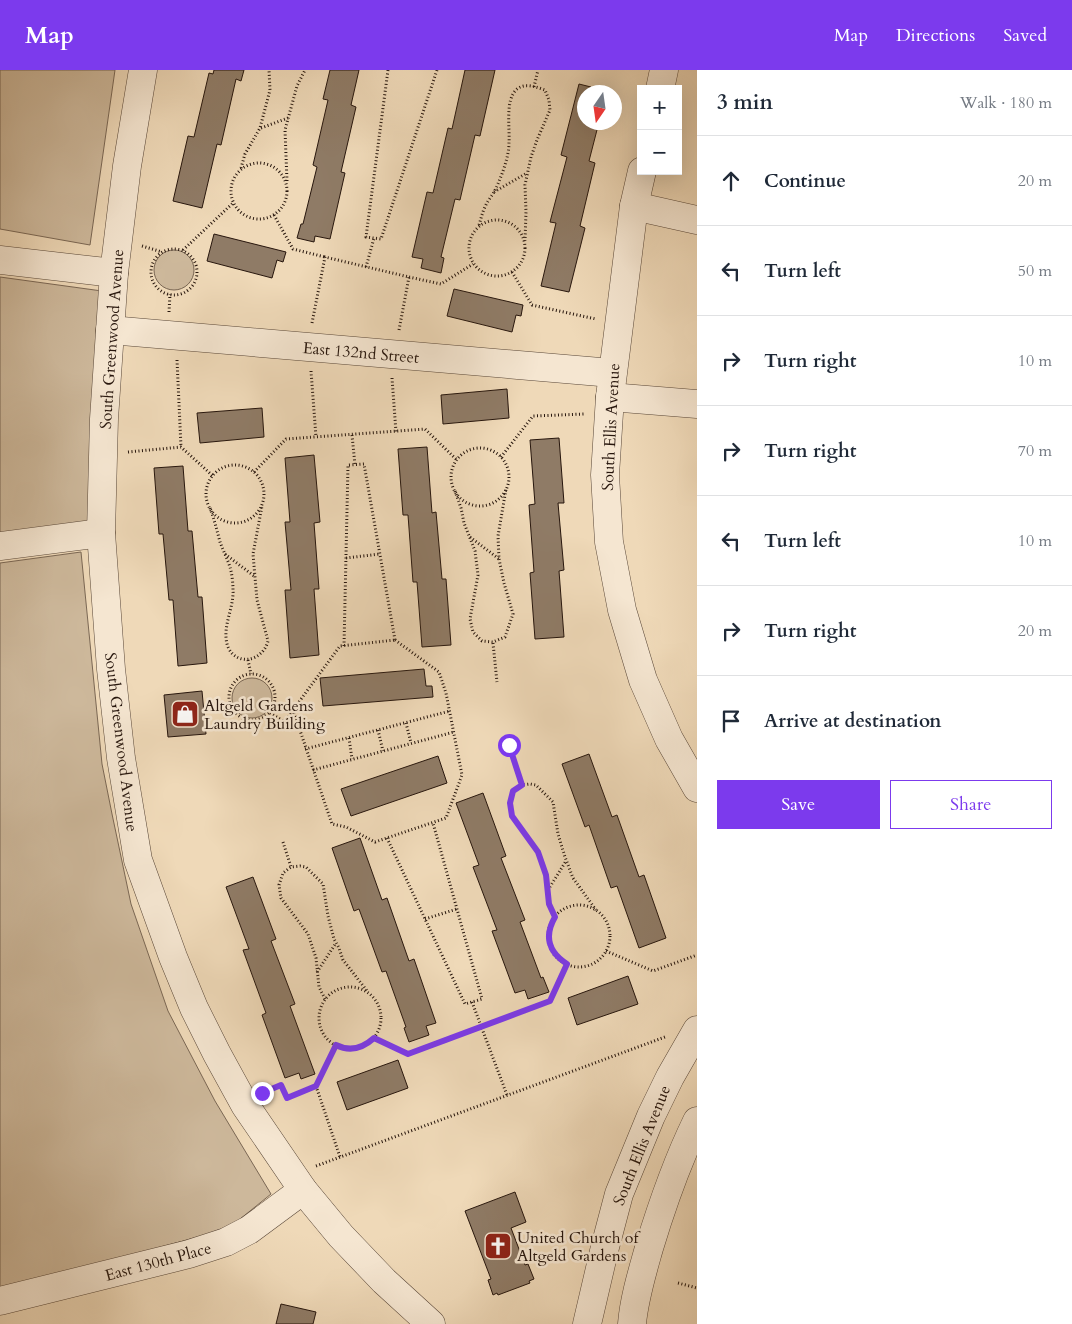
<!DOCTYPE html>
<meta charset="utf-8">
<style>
body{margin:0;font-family:Cardo,serif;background:#f2f2f3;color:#1f2937}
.controls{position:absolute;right:15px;top:15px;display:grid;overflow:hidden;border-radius:0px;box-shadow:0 5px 20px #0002}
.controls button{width:45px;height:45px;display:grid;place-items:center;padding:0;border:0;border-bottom:1px solid #e0e1e3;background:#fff;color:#1f2937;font:25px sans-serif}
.compass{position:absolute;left:577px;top:15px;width:45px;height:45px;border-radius:50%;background:#fff;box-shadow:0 5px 20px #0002;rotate:193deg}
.stop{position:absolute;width:15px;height:15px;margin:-11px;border:4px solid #7c3aed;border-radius:50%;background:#fff}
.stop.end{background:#7c3aed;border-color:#fff;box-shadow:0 1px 5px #0008}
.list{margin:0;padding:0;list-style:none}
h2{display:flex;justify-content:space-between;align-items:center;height:65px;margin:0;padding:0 20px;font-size:21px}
h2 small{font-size:16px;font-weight:400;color:#747a83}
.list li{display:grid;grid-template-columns:32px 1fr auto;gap:15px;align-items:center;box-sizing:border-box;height:90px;padding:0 20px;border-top:1px solid #e0e1e3}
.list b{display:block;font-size:19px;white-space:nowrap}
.list em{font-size:16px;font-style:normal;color:#747a83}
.actions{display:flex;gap:10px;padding:15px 20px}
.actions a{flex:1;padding:11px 0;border:1px solid #7c3aed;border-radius:0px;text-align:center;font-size:18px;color:#7c3aed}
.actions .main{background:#7c3aed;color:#fff}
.icon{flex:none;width:28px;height:28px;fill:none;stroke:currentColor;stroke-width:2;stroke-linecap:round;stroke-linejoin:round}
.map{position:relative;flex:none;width:697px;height:1254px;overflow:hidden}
header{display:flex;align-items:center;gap:30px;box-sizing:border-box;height:70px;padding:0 25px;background:#7c3aed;color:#fff}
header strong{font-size:24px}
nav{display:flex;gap:28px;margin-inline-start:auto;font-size:18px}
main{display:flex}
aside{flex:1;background:#fff}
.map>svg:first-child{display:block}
.green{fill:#cdb89b;stroke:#7a6754}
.building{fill:#8f7b66;stroke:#27160d}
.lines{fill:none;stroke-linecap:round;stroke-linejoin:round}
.minor-casing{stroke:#594738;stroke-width:29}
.path{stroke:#27160d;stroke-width:3;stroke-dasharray:1 2.5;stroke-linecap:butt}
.minor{stroke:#f5e6d1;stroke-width:28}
.route{stroke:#7c3aed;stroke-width:6}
.labels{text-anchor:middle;stroke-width:5;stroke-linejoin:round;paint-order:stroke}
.street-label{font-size:16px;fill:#27160d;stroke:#f5e6d1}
.poi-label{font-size:16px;fill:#27160d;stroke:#f5e6d1;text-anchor:start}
</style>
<header>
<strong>Map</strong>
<nav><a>Map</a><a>Directions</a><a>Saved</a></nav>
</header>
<main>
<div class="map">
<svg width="697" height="1254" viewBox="0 0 697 1254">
<rect width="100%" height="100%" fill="#efd9b8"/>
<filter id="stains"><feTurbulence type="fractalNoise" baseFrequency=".004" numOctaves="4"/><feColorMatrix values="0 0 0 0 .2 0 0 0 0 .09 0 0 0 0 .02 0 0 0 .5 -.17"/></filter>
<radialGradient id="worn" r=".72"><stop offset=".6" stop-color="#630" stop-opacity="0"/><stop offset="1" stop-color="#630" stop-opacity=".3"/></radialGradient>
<g class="green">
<path d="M 0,0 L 115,0 L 90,175 L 0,159 Z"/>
<circle cx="174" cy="200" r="20"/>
<path d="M 0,207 L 102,221 L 88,453 L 0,463 Z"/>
<path d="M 81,482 L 102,694 L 112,744 L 131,834 L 168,941 L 215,1031 L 271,1124 L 234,1154 L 205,1165 L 0,1221 L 0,493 Z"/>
<circle cx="252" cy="628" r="20"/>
</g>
<g class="building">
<path d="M 214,0 L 244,0 L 241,11 L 236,9 L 221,75 L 217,74 L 202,138 L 173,131 L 188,66 L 194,67 L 209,3 L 213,4 Z"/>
<path d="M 330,0 L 359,0 L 351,35 L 356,37 L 341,102 L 345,103 L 330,169 L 315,166 L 314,172 L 297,168 L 301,154 L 303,154 L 317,97 L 313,95 L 328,30 L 323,29 Z"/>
<path d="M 465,0 L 495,0 L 480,66 L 475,65 L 460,130 L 455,129 L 441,187 L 444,188 L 441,203 L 421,198 L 423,189 L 412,187 L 427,122 L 433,123 L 448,58 L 452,59 Z"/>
<path d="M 579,14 L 591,17 L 590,22 L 592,22 L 584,22 L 584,52 L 599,52 L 589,91 L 595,93 L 580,156 L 585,158 L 569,222 L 541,216 L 556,153 L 550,152 L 567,87 L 561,85 Z"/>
<path d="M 214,164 L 286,182 L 283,192 L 277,190 L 272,208 L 207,191 Z"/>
<path d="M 454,219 L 523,235 L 521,246 L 516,245 L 512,262 L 447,246 Z"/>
<path d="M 507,319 L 509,348 L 443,354 L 441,325 Z"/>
<path d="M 262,338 L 264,367 L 200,373 L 197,343 Z"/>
<path d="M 559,368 L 564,433 L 558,433 L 564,500 L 559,501 L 564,567 L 535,569 L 530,503 L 534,502 L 529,435 L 535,434 L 530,370 Z"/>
<path d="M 427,377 L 432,443 L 436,442 L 442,509 L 446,509 L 451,575 L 422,577 L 417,512 L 413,512 L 408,445 L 403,445 L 398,379 Z"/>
<path d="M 314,385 L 320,452 L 314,453 L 319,519 L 314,519 L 319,585 L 290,588 L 285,520 L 291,520 L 285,452 L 290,452 L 285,388 Z"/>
<path d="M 183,396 L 188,461 L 192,461 L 198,527 L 202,527 L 207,593 L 178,596 L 173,530 L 169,530 L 163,464 L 159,464 L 154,398 Z"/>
<path d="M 424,599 L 426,616 L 432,616 L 433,627 L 323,636 L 320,608 Z"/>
<path d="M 202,621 L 206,664 L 168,667 L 164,625 Z"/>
<path d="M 589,684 L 612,747 L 617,745 L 639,807 L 644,805 L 666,868 L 639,878 L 617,816 L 611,818 L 589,755 L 585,757 L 562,694 Z"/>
<path d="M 438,686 L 447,713 L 351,746 L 341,719 Z"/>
<path d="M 483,723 L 506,786 L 501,788 L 525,850 L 520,852 L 541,908 L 543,907 L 549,922 L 528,929 L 525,920 L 515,923 L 492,861 L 497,860 L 473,797 L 479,795 L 456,733 Z"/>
<path d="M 360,768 L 382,830 L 387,828 L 409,891 L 414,889 L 436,953 L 426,956 L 429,965 L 409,972 L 404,958 L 406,957 L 386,901 L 382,902 L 359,839 L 354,841 L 332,778 Z"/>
<path d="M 253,807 L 276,869 L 271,871 L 295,934 L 290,936 L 315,1004 L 301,1009 L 299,1003 L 285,1008 L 262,945 L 266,943 L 243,880 L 249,879 L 226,817 Z"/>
<path d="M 628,906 L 638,934 L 577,955 L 568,928 Z"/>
<path d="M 398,990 L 408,1018 L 347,1040 L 337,1012 Z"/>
<path d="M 515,1122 L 526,1152 L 511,1158 L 525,1195 L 528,1194 L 534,1209 L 529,1211 L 530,1213 L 498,1225 L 497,1223 L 493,1225 L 488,1210 L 491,1209 L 465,1141 Z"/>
<path d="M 281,1234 L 316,1242 L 313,1254 L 276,1254 Z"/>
</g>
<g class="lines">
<g class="minor-casing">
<g id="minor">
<path d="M 143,0 L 127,96 L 114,203 L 104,349 L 101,463 L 111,599 L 121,688 L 138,790 L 173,887 L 194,938 L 217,984 L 245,1035 L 303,1120 L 341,1166 L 384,1211 L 431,1254"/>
<path d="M 660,19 L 664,0"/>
<path d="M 642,101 L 634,136 L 610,327 L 605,405 L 609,472 L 622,540 L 643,610 L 669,669 L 697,718"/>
<path d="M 634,136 L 697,150"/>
<path d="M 0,190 L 114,203"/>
<path d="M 110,260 L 612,303"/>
<path d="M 610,327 L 697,334"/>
<path d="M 0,476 L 101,463"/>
<path d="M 0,1231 L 189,1184 L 226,1172 L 249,1160 L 303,1120"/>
<path d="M 587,1254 L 605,1177 L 619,1124 L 651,1046 L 670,1007 L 697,960"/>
<path d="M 632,1254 C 634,1229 642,1203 649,1178 C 662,1135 677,1092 697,1051"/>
</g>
</g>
<g class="path">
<path d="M 388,0 L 366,167 L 381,169 L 437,0"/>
<path d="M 534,17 L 538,0"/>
<path d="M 261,58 L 288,48"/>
<circle cx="259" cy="121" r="28"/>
<path d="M 241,98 L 245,84 L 260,58 L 270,20 L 269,0"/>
<path d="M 287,111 L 285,60 L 297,16 L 305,0"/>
<path d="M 494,122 L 527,103"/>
<path d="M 274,145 L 293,179 L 325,187"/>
<circle cx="497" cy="178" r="28"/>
<path d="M 479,155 C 481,149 482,143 485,137 C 487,132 490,128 493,124 C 500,111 509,88 509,73 C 510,58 505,31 516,20 C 524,12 536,17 545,20 L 549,30 L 550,40 L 537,70 L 531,87 L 525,115 L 526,142 L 525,171"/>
<path d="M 142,176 L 162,182"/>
<circle cx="174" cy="202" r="23"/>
<path d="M 183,180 L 233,133"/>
<path d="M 366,197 L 374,168"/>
<path d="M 512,202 L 532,235 L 596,249"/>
<path d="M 409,207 L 441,214 L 473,194"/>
<path d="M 169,242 L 170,224"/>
<path d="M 312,253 L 325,187 L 409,207 L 399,260"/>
<path d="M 177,290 L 181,377"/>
<path d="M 311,301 L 316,367"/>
<path d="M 392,308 L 396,362"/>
<path d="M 352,365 L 355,395"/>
<circle cx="480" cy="407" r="29"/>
<path d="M 128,382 L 181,377 L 213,406"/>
<path d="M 501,387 L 533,346 L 585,344"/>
<circle cx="235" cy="424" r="29"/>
<path d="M 254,402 L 286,369 L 425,359 L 457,390"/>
<path d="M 455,421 L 461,438 L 464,453 L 475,481 L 478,505 L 470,549 L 473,562 L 482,571 L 493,572 L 505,567 L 513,544 L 504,513 L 499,489 L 498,466 L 506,419"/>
<path d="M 210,438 C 214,449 217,460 220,472 C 223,480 227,488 230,497 C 232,504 233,513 233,520 C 234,539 221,558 228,577 C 237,597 263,591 268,571 L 257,530 L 253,484 L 262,436"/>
<path d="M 470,467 L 499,489"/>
<path d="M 225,484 L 254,506"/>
<path d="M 346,488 L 380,484"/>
<path d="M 395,570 L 439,602 L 446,623 L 462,705 L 446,748 L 375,772 L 346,757 L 332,754 L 293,640 L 340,576 Z"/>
<path d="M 493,573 L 497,612"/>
<path d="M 344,576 L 348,395 L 364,394 L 395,570"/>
<path d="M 248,590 L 251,604"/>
<circle cx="252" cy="627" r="23"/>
<path d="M 270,643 L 285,652"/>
<path d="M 406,653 L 411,673"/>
<path d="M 281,659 L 292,641"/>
<path d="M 378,660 L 383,681"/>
<path d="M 349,668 L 352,689"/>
<path d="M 509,675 L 522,715"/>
<path d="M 305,679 L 450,641"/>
<path d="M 313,700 L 454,662"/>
<path d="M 387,768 L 465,934 L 482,929 L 433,753"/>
<path d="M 283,772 L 291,797"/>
<path d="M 548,820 L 566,791"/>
<circle cx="579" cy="866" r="31"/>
<path d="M 555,847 L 549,835 L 546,805 L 538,782 L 512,746 L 510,733 L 513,721 L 522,715 L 530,714 L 536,715 L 553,732 L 558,764 L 565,787 L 573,808 L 596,840"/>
<path d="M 425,849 L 457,839"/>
<path d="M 606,881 L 653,901 L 697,885"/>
<path d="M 317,902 L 336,873"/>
<circle cx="350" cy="948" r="31"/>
<path d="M 325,929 L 319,917 L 316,888 L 308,864 L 281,828 L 279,815 L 283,803 L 291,797 L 300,796 L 306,797 L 323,814 L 328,846 L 334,869 L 339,878 L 343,890 L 368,922"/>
<path d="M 472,932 L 507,1025"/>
<path d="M 374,968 L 408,984 L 550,931 L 567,894"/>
<path d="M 336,975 L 316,1016 L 340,1087"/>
<path d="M 265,1022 L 281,1015 L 287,1028 L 316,1016"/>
<path d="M 316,1096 L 665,967"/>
<path d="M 678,1213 L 697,1218"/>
</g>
<use href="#minor" class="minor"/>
</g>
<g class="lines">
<path class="route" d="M 262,1023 L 281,1015 L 287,1028 L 316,1016 L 336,975 C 350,982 363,978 374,968 L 408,984 L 550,931 L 567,894 C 548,882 544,866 555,847 L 549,834 L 546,805 L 538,782 L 512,746 L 510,733 L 513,721 L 522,715 L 509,675"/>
</g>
<defs>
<g id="shop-square" transform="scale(1.4375)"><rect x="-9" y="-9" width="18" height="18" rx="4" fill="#8f2418" stroke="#f5e6d1"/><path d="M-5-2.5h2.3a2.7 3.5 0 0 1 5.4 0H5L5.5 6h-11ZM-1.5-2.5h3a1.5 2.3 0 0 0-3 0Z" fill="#fff"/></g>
<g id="church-square" transform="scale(1.4375)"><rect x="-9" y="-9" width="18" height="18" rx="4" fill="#8f2418" stroke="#f5e6d1"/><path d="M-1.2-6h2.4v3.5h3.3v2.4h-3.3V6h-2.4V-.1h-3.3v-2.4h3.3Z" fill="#fff"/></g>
</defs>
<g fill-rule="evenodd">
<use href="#shop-square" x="185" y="644"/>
<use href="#church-square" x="498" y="1176"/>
</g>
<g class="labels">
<g class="street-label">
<text transform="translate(111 269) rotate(-86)" y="6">South Greenwood Avenue</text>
<text transform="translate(361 282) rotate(5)" y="6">East 132nd Street</text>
<text transform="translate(610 357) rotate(-87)" y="6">South Ellis Avenue</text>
<text transform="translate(122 672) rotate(83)" y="6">South Greenwood Avenue</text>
<text transform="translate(641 1075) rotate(-68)" y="6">South Ellis Avenue</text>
<text transform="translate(158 1191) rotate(-15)" y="6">East 130th Place</text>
</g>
<g class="poi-label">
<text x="204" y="641">Altgeld Gardens<tspan x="204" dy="18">Laundry Building</tspan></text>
<text x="517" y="1173">United Church of<tspan x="517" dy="18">Altgeld Gardens</tspan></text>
</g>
</g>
<rect width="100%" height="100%" filter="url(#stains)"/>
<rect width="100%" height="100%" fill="url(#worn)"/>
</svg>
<div class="controls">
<button>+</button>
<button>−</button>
</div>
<svg class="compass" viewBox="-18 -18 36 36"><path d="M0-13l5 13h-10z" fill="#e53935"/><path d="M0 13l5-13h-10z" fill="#747a83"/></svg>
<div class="stop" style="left:509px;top:675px"></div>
<div class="stop end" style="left:262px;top:1023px"></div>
</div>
<aside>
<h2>3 min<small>Walk · 180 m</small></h2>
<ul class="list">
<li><svg class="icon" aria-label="ahead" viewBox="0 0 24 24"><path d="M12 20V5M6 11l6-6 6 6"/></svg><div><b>Continue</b></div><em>20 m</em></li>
<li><svg class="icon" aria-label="left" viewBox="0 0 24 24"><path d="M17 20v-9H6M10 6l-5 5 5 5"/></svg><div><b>Turn left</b></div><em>50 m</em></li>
<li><svg class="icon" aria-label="right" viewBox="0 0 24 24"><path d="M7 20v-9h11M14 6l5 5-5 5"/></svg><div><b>Turn right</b></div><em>10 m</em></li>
<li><svg class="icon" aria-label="right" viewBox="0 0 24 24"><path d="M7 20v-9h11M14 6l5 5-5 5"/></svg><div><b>Turn right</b></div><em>70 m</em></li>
<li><svg class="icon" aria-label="left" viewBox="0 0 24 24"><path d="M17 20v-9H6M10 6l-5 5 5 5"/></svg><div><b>Turn left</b></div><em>10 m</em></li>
<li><svg class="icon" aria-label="right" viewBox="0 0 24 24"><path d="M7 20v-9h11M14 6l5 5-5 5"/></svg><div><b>Turn right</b></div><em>20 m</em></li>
<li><svg class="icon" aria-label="arrive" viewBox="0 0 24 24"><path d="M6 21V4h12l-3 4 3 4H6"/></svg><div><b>Arrive at destination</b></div></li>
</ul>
<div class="actions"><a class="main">Save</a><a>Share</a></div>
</aside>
</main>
